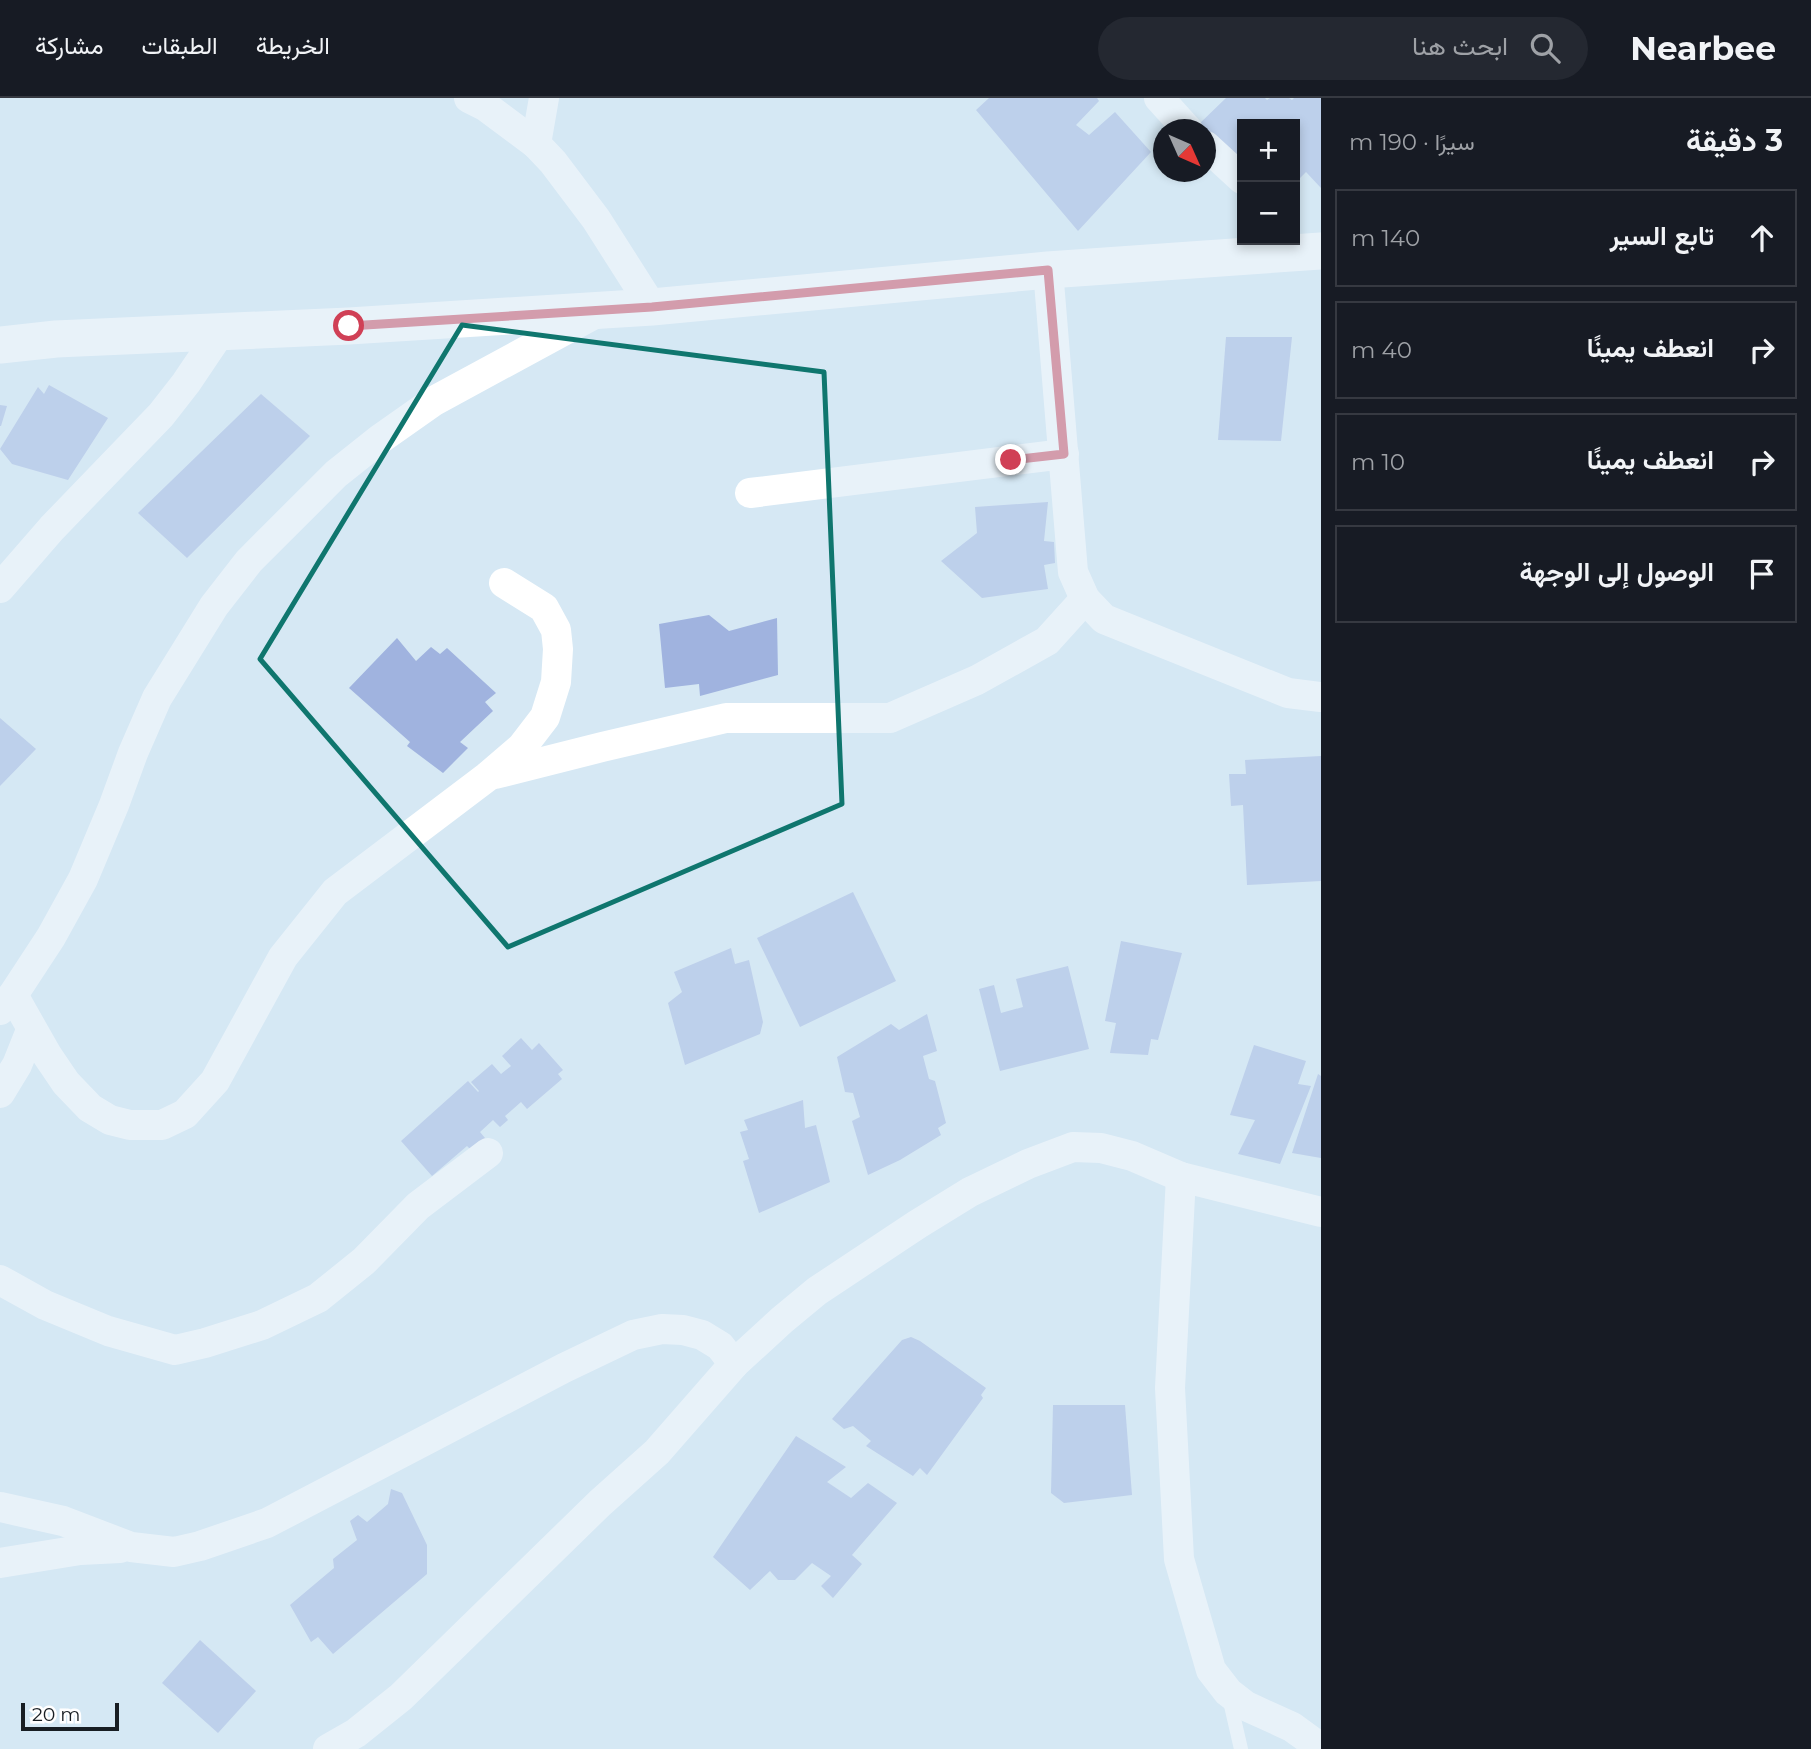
<!DOCTYPE html>
<html lang="ar">
<meta charset="utf-8">
<style>
body{margin:0;font-family:Montserrat,Vazirmatn,sans-serif;background:#242831;color:#f1f3f6;direction:rtl}
.controls{position:absolute;right:21px;top:21px;display:grid;overflow:hidden;border-radius:0px;box-shadow:0 4px 10px #0003}
.controls button{width:63px;height:63px;display:grid;place-items:center;padding:0;border:0;border-bottom:2px solid #363941;background:#171b24;color:#f1f3f6;font:35px sans-serif}
.compass{position:absolute;left:1153px;top:21px;width:63px;height:63px;border-radius:50%;background:#171b24;box-shadow:0 4px 10px #0003;rotate:135deg}
.scale{position:absolute;left:21px;bottom:18px;width:98px;box-sizing:border-box;padding-left:7px;border:4px solid #181e23;border-top:0;font-size:19px;line-height:24px;white-space:nowrap;color:#181e23;-webkit-text-stroke:5px #fff;paint-order:stroke}
.stop{position:absolute;width:21px;height:21px;margin:-16px;border:5px solid #d04056;border-radius:50%;background:#fff}
.stop.end{background:#d04056;border-color:#fff;box-shadow:0 2px 7px #0008}
.list{margin:0;padding:0;list-style:none}
h2{display:flex;justify-content:space-between;align-items:center;height:91px;margin:0;padding:0 28px;font-size:30px}
h2 small{font-size:23px;font-weight:400;color:#9ea1a6}
.list li{display:grid;grid-template-columns:46px 1fr auto;gap:21px;align-items:center;box-sizing:border-box;height:98px;margin:0 14px 14px;padding:0 14px;border:2px solid #363941;border-radius:0px}
.list b{display:block;font-size:26px;white-space:nowrap}
.list em{font-size:23px;font-style:normal;color:#9ea1a6}
.icon{flex:none;width:38px;height:38px;fill:none;stroke:currentColor;stroke-width:2;stroke-linecap:round;stroke-linejoin:round}
.map{position:relative;flex:none;width:1321px;height:1651px;overflow:hidden;direction:ltr}
header{display:flex;align-items:center;gap:42px;box-sizing:border-box;height:98px;padding:0 35px;background:#171b24;border-bottom:2px solid #363941}
header strong{font-size:33px}
nav{display:flex;gap:38px;margin-inline-start:auto;font-size:24px}
.search{width:490px;height:63px;background:#242831;display:flex;align-items:center;gap:18px;box-sizing:border-box;padding:0 24px;border-radius:38px;color:#9ea1a6;font-size:26px}
main{display:flex}
aside{flex:1;background:#171b24}
.map>svg:first-child{display:block}
.building{fill:#a0b3df}
.lines{fill:none;stroke-linecap:round;stroke-linejoin:round}
.service{stroke:#fff;stroke-width:14}
.minor{stroke:#fff;stroke-width:30}
.tertiary{stroke:#fff;stroke-width:37}
.route{stroke:#d04056;stroke-width:9}
.marked{fill:none;stroke:#0f766e;stroke-width:5;stroke-linejoin:round}
</style>
<header>
<strong>Nearbee</strong>
<div class="search"><svg class="icon" aria-label="search" viewBox="0 0 24 24"><circle cx="10" cy="10" r="6"/><path d="M15 15l6 6"/></svg>ابحث هنا</div>
<nav><a>الخريطة</a><a>الطبقات</a><a>مشاركة</a></nav>
</header>
<main>
<aside>
<h2>3 دقيقة<small>سيرًا · 190 m</small></h2>
<ul class="list">
<li><svg class="icon" aria-label="ahead" viewBox="0 0 24 24"><path d="M12 20V5M6 11l6-6 6 6"/></svg><div><b>تابع السير</b></div><em>140 m</em></li>
<li><svg class="icon" aria-label="right" viewBox="0 0 24 24"><path d="M7 20v-9h11M14 6l5 5-5 5"/></svg><div><b>انعطف يمينًا</b></div><em>40 m</em></li>
<li><svg class="icon" aria-label="right" viewBox="0 0 24 24"><path d="M7 20v-9h11M14 6l5 5-5 5"/></svg><div><b>انعطف يمينًا</b></div><em>10 m</em></li>
<li><svg class="icon" aria-label="arrive" viewBox="0 0 24 24"><path d="M6 21V4h12l-3 4 3 4H6"/></svg><div><b>الوصول إلى الوجهة</b></div></li>
</ul>
</aside>
<div class="map">
<svg width="1321" height="1651" viewBox="0 0 1321 1651">
<rect width="100%" height="100%" fill="#d6e8f4"/>
<g class="building">
<path d="M 989,0 L 1097,0 L 1099,3 L 1076,27 L 1089,37 L 1115,14 L 1151,54 L 1078,133 L 976,12 Z"/>
<path d="M 1226,0 L 1265,0 L 1267,2 L 1270,0 L 1289,0 L 1292,2 L 1294,0 L 1321,0 L 1321,90 L 1306,74 L 1295,85 L 1295,26 L 1242,26 L 1242,66 L 1206,37 L 1206,32 L 1200,32 L 1197,28 Z"/>
<path d="M 1226,239 L 1292,239 L 1281,343 L 1218,342 Z"/>
<path d="M 49,287 L 108,320 L 68,382 L 12,366 L 0,351 L 38,289 L 44,296 Z"/>
<path d="M 261,296 L 310,338 L 187,460 L 138,415 Z"/>
<path d="M 0,307 L 7,308 L 1,328 L 0,328 Z"/>
<path d="M 1048,404 L 1044,443 L 1054,444 L 1055,465 L 1044,467 L 1048,491 L 982,500 L 941,463 L 977,435 L 975,409 Z"/>
<path d="M 709,517 L 729,533 L 777,520 L 778,577 L 700,598 L 699,586 L 665,590 L 659,526 Z"/>
<path d="M 397,540 L 416,563 L 431,549 L 440,556 L 447,550 L 496,595 L 485,604 L 493,613 L 460,644 L 468,650 L 443,675 L 407,648 L 410,644 L 349,590 Z"/>
<path d="M 0,620 L 36,651 L 0,688 Z"/>
<path d="M 1321,658 L 1321,783 L 1247,787 L 1243,707 L 1231,708 L 1229,676 L 1246,676 L 1245,662 Z"/>
<path d="M 853,794 L 896,883 L 800,929 L 757,840 Z"/>
<path d="M 1121,843 L 1182,855 L 1158,942 L 1151,941 L 1148,957 L 1110,955 L 1116,925 L 1105,923 Z"/>
<path d="M 731,850 L 735,866 L 749,862 L 763,924 L 760,936 L 685,967 L 668,905 L 682,894 L 674,874 Z"/>
<path d="M 1068,868 L 1089,951 L 1000,973 L 979,891 L 994,887 L 1001,915 L 1023,909 L 1016,881 Z"/>
<path d="M 927,916 L 937,953 L 923,958 L 929,981 L 935,983 L 946,1025 L 938,1030 L 941,1037 L 900,1062 L 868,1077 L 852,1023 L 860,1019 L 853,995 L 845,994 L 837,959 L 891,926 L 899,932 Z"/>
<path d="M 521,940 L 532,952 L 539,945 L 563,972 L 558,976 L 562,981 L 527,1011 L 521,1004 L 505,1018 L 508,1022 L 500,1029 L 493,1022 L 480,1034 L 485,1040 L 471,1052 L 467,1048 L 432,1078 L 401,1043 L 468,983 L 478,994 L 479,993 L 471,984 L 492,966 L 501,976 L 511,968 L 502,958 Z"/>
<path d="M 1254,947 L 1306,963 L 1298,986 L 1311,988 L 1280,1066 L 1238,1056 L 1255,1022 L 1230,1017 Z"/>
<path d="M 1318,976 L 1321,978 L 1321,1060 L 1292,1055 Z"/>
<path d="M 803,1002 L 805,1030 L 816,1027 L 830,1084 L 759,1115 L 743,1063 L 749,1061 L 740,1034 L 748,1032 L 744,1022 Z"/>
<path d="M 911,1239 L 920,1243 L 986,1290 L 981,1297 L 983,1300 L 927,1377 L 920,1370 L 913,1378 L 866,1348 L 871,1343 L 853,1328 L 844,1331 L 832,1321 L 902,1242 Z"/>
<path d="M 1053,1307 L 1125,1307 L 1132,1397 L 1064,1405 L 1051,1395 Z"/>
<path d="M 796,1338 L 846,1369 L 827,1384 L 851,1400 L 868,1385 L 897,1405 L 852,1457 L 862,1466 L 833,1500 L 821,1488 L 831,1478 L 812,1465 L 795,1482 L 778,1482 L 770,1473 L 750,1492 L 713,1459 Z"/>
<path d="M 391,1391 L 402,1395 L 427,1447 L 427,1476 L 333,1556 L 318,1539 L 311,1544 L 290,1507 L 334,1470 L 333,1461 L 357,1442 L 350,1423 L 358,1417 L 367,1424 L 388,1406 Z"/>
<path d="M 200,1542 L 256,1593 L 218,1635 L 162,1585 Z"/>
</g>
<g class="lines">
<path class="service" d="M 1229,1599 L 1241,1651"/>
<g class="minor">
<path d="M 469,0 L 485,8 L 536,46 L 553,64 L 596,121 L 652,209"/>
<path d="M 1159,0 L 1188,32"/>
<path d="M 536,46 L 544,0"/>
<path d="M 1206,48 L 1242,81"/>
<path d="M 1048,172 L 1073,474 L 1085,501 L 1104,521 L 1288,595 L 1321,599"/>
<path d="M 750,395 L 1064,356"/>
<path d="M 0,490 L 52,430 L 161,317 L 186,285 L 221,233"/>
<path d="M 495,676 L 602,649 L 726,620 L 890,620 L 977,582 L 1047,543 L 1085,501"/>
<path d="M 13,897 L 47,957 L 66,985 L 90,1010 L 110,1022 L 130,1027 L 162,1027 L 185,1016 L 215,983 L 283,859 L 335,794 L 487,679 L 522,649 L 545,619 L 556,584 L 558,551 L 556,532 L 544,510 L 504,485"/>
<path d="M 0,912 L 13,897 L 51,839 L 83,781 L 114,707 L 133,655 L 157,600 L 214,508 L 249,463 L 336,376 L 380,341 L 434,303 L 598,214"/>
<path d="M 0,995 L 17,967 L 31,932"/>
<path d="M 1181,1079 L 1170,1290 L 1179,1461 L 1211,1572 L 1228,1594 L 1246,1608 L 1292,1629 L 1321,1650"/>
<path d="M 0,1182 L 45,1207 L 108,1233 L 175,1252 L 205,1245 L 262,1227 L 318,1200 L 364,1163 L 418,1108 L 488,1055"/>
<path d="M 0,1409 L 63,1423 L 131,1449 L 174,1454 L 200,1448 L 267,1425 L 564,1270 L 633,1237 L 662,1231 L 683,1232 L 702,1237 L 720,1248 L 734,1266"/>
<path d="M 0,1465 L 80,1452 L 120,1450"/>
<path d="M 328,1651 L 356,1635 L 401,1599 L 600,1405 L 657,1354 L 734,1266 L 782,1222 L 817,1193 L 918,1126 L 970,1094 L 1028,1066 L 1073,1049 L 1101,1050 L 1132,1058 L 1181,1079 L 1321,1114"/>
</g>
<path class="tertiary" d="M 0,247 L 56,241 L 349,228 L 652,209 L 1048,172 L 1321,153"/>
</g>
<g class="lines">
<path class="route" d="M 349,228 L 652,209 L 1048,172 L 1064,356 L 1011,362"/>
</g>
<path d="M0 0H1321V1651H0ZM 462,227 L 824,274 L 842,706 L 508,849 L 260,561 Z" fill="#d6e8f4" fill-opacity=".55" fill-rule="evenodd"/>
<path class="marked" d="M 462,227 L 824,274 L 842,706 L 508,849 L 260,561 Z"/>
</svg>
<div class="controls">
<button>+</button>
<button>−</button>
</div>
<svg class="compass" viewBox="-18 -18 36 36"><path d="M0-13l5 13h-10z" fill="#e53935"/><path d="M0 13l5-13h-10z" fill="#9ea1a6"/></svg>
<div class="scale">20 m</div>
<div class="stop" style="left:349px;top:228px"></div>
<div class="stop end" style="left:1011px;top:362px"></div>
</div>
</main>
